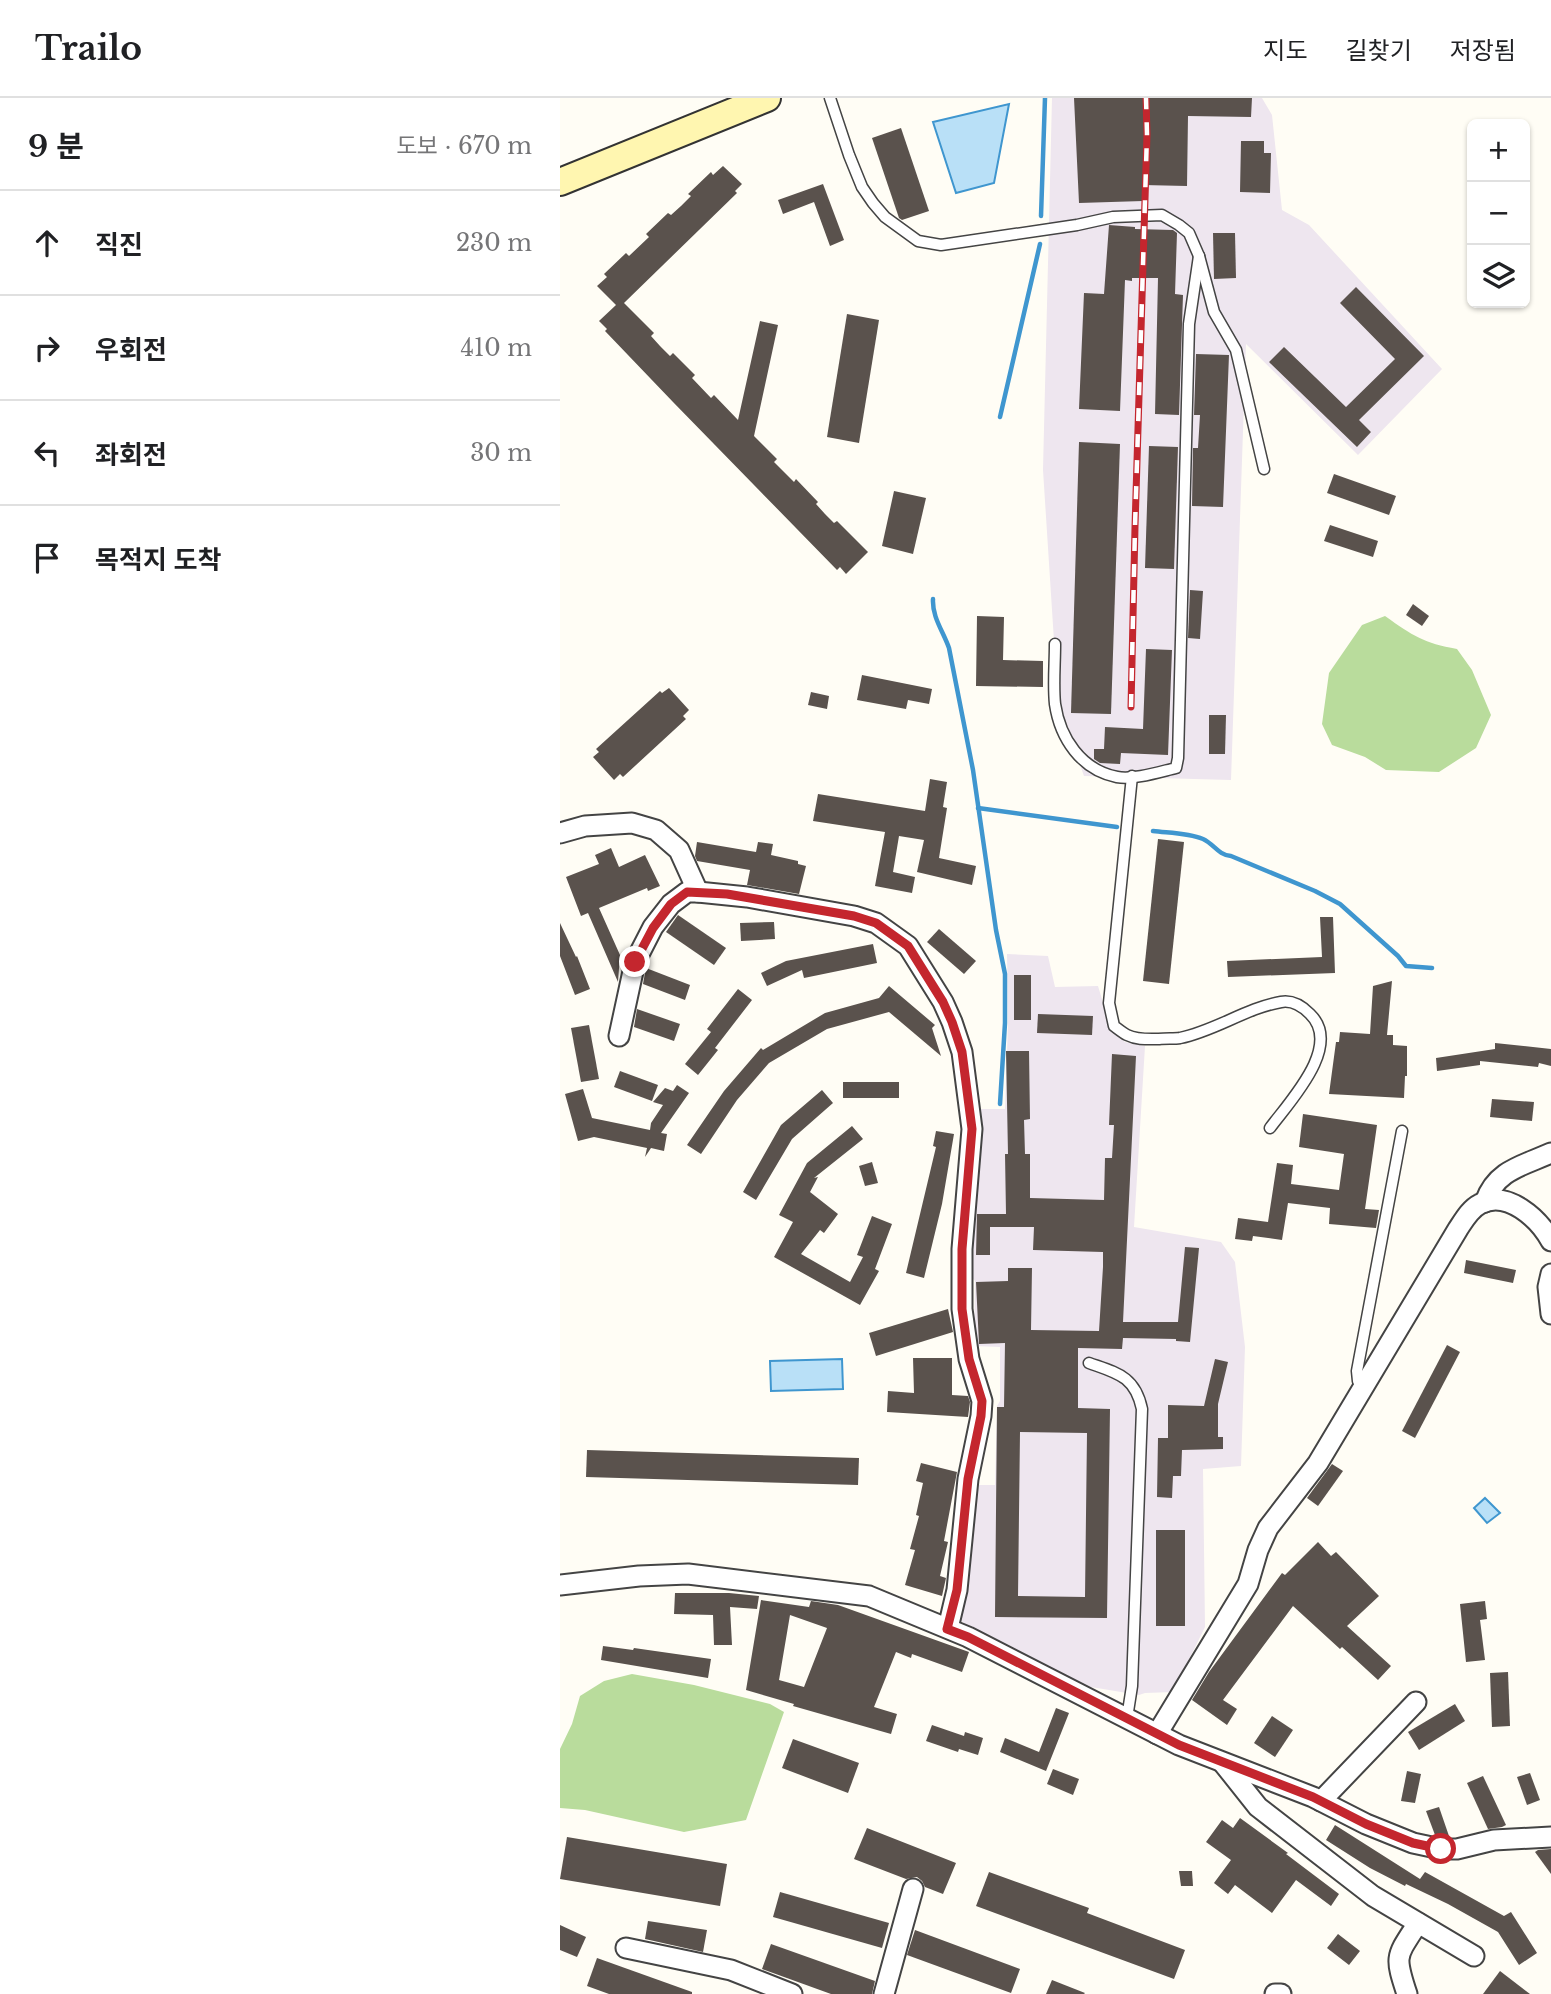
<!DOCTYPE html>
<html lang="ko">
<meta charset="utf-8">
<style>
body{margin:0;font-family:"Libre Baskerville","Noto Sans KR",serif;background:#f6f6f6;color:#202124}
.controls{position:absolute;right:21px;top:21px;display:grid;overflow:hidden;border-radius:10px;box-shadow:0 2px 5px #0004}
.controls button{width:63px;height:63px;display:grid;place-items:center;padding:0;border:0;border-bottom:2px solid #e0e0e0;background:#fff;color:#202124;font:35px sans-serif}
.stop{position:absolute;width:21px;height:21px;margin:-16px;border:5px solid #c4262e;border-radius:50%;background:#fff}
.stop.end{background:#c4262e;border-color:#fff;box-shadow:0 2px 7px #0008}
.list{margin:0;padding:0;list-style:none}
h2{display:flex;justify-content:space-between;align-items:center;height:91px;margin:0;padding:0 28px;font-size:30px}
h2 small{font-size:23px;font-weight:400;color:#757577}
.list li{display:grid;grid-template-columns:46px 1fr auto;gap:21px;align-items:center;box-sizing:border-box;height:105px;padding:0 28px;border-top:2px solid #e0e0e0}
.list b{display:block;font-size:26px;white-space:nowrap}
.list em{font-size:23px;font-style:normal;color:#757577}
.icon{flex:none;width:38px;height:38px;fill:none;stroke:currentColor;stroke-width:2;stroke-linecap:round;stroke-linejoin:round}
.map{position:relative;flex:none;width:991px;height:1896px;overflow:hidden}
header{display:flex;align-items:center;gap:42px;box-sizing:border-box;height:98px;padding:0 35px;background:#fff;border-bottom:2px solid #e0e0e0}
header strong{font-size:33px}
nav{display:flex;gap:38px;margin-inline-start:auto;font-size:24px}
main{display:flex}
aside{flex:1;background:#fff}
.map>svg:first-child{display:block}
.industrial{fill:#eee6ef}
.forest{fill:#b9dc9c}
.water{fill:#b9e0f7;stroke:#3f96cf;stroke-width:2}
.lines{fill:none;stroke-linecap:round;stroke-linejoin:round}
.stream{stroke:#3f96cf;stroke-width:4.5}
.building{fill:#5a524d;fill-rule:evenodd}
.lane-casing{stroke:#444;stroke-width:13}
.street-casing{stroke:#444;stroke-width:23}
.secondary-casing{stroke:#333;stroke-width:30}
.lane{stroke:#fff;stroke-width:10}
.street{stroke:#fff;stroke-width:19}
.secondary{stroke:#fff6b0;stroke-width:26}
.rail-casing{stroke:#c4262e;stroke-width:7}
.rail{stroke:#fff;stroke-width:4.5;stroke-dasharray:13;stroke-linecap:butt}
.route{stroke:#c4262e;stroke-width:9}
</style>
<header>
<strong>Trailo</strong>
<nav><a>지도</a><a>길찾기</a><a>저장됨</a></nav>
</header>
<main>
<aside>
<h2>9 분<small>도보 · 670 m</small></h2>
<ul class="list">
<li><svg class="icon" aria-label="ahead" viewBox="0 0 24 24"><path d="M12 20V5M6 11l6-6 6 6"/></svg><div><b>직진</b></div><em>230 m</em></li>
<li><svg class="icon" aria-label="right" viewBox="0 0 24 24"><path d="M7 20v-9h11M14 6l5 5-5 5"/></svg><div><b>우회전</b></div><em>410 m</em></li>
<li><svg class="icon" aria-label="left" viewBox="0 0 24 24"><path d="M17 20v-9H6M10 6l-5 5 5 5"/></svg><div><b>좌회전</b></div><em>30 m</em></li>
<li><svg class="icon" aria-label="arrive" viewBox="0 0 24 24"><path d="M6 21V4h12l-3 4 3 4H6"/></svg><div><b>목적지 도착</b></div></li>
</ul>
</aside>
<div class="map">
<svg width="991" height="1896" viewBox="0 0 991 1896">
<rect width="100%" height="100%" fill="#fffdf5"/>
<g class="industrial">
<path d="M 492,0 L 702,0 L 712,17 L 722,112 L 749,127 L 882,271 L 798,357 L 686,246 L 671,682 L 524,678 L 498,605 L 483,372 Z"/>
<path d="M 447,856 L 488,858 L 495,889 L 538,888 L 551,931 L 565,944 L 585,948 L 574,1129 L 661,1144 L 675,1164 L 685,1249 L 681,1368 L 643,1371 L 645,1529 L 613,1594 L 585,1595 L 579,1597 L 525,1588 L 414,1534 L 397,1519 L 419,1387 L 435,1387 L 437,1308 L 440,1303 L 440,1249 L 414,1248 L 415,1183 L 409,1176 L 413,1098 L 420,1011 L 445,1011 L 448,924 Z"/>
</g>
<g class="forest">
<path d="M 825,518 C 853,538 864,545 897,551 L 912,572 L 931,617 L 916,650 L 879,674 L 826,672 L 805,659 L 772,647 L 762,626 L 769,575 L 802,527 Z"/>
<path d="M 72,1576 L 134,1587 L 210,1606 L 224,1614 L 186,1722 L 124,1734 L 25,1712 L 0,1710 L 0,1651 L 12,1626 L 20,1598 L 44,1583 Z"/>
</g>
<g class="water">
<path d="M 449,6 L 434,85 L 396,95 L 373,24 Z"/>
<path d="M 282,1261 L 283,1291 L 211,1293 L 210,1263 Z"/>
<path d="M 925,1400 L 940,1415 L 927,1425 L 914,1410 Z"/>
</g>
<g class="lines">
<g class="stream">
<path d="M 481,118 L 485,0"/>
<path d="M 440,319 L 480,146"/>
<path d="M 373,501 C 372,519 383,533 389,550 L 413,672 L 436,832 L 445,876 L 445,925 L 440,1006"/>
<path d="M 418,710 L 557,729"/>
<path d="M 593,733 C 609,735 628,735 643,741 C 654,746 658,757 671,758 L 755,793 L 780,806 L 838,858 L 846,868 L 872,870"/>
</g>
</g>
<g class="building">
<path d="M 514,0 L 692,0 L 691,19 L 628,18 L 627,88 L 583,87 L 583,103 L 519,105 Z"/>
<path d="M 341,30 L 369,113 L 342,122 L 339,120 L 312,40 Z"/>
<path d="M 681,43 L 704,43 L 704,55 L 711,55 L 710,95 L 680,94 Z"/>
<path d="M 163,68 L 182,86 L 175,93 L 177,95 L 64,205 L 94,235 L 91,238 L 100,248 L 110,258 L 113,255 L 135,277 L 132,280 L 151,300 L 154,297 L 178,322 L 200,223 L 218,227 L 194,338 L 217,361 L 214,364 L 234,384 L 236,381 L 258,404 L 256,406 L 265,416 L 274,425 L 277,423 L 308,454 L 286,476 L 280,469 L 277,472 L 113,304 L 45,233 L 47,231 L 39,223 L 56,207 L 37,188 L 47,179 L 44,176 L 66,155 L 69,158 L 89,139 L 86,136 L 108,115 L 111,117 L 121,108 L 131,98 L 128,96 L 151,74 L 153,77 Z"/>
<path d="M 263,86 L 284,142 L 270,148 L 254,104 L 223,116 L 218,102 Z"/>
<path d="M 549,127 L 575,129 L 575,131 L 613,132 L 617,135 L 615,196 L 623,197 L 619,317 L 595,316 L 598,180 L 572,180 L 572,183 L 565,182 L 560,313 L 519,311 L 524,195 L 544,196 Z"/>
<path d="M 653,135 L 675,135 L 676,180 L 654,181 Z"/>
<path d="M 796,189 L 864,258 L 799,322 L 811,334 L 797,349 L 709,264 L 724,249 L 786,309 L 835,261 L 780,205 Z"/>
<path d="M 287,216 L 319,222 L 299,345 L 267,339 Z"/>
<path d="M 636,256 L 669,257 L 663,409 L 632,408 L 633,350 L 638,350 L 640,317 L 634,317 Z"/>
<path d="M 519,344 L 560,346 L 551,616 L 511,615 Z"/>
<path d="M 589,348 L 618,349 L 614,471 L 585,470 Z"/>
<path d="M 774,376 L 836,398 L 829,417 L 767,395 Z"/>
<path d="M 334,393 L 366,400 L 353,456 L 322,448 Z"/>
<path d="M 770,427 L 818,443 L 813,459 L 764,443 Z"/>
<path d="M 630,492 L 643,493 L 640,541 L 628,540 Z"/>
<path d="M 853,506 L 869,518 L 862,528 L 846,517 Z"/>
<path d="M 417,518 L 444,519 L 443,562 L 483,563 L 483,589 L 416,588 Z"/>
<path d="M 586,551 L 612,552 L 608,657 L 561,655 L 560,666 L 540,665 L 534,661 L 534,651 L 544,651 L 545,629 L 583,631 Z"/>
<path d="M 302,577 L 372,591 L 369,606 L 348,602 L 346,611 L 297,602 Z"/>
<path d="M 109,590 L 129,612 L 123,618 L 126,621 L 63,679 L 60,676 L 54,682 L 33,659 L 39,654 L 36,651 L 100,593 L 102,595 Z"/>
<path d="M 251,594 L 269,598 L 267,611 L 248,607 Z"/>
<path d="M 649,617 L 666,617 L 665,656 L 649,656 Z"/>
<path d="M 370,681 L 387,684 L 383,709 L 387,710 L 379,760 L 416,768 L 412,787 L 357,774 L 364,742 L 339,738 L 333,774 L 355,779 L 352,795 L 315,788 L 325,734 L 253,723 L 258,696 L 365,713 Z"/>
<path d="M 598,741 L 624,744 L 609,886 L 583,883 Z"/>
<path d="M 137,744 L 196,754 L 198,744 L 213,746 L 211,757 L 238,763 L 238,766 L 246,768 L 239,796 L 187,787 L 190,772 L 137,763 L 135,758 Z"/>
<path d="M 51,750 L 59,769 L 85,757 L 100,788 L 88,793 L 87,790 L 39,810 L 60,857 L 58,884 L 28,815 L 21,818 L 6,779 L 39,766 L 35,757 Z"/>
<path d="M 118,817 L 166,850 L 154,867 L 106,834 Z"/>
<path d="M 760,819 L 773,819 L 775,875 L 668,879 L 667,863 L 762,859 Z"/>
<path d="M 214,824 L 215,841 L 181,843 L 180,825 Z"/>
<path d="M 0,825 L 16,859 L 17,858 L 30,891 L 15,897 L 0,858 Z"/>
<path d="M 379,831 L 416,863 L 404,876 L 367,844 Z"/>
<path d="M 313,846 L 317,865 L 244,880 L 242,872 L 207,888 L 201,875 L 226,863 Z"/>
<path d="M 86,870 L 130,887 L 125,902 L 83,886 Z"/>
<rect x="454" y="877" width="17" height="45"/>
<path d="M 832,883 L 827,937 L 833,937 L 833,947 L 847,948 L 847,978 L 845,978 L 844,1000 L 769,996 L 776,944 L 779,944 L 780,934 L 810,936 L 813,888 Z"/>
<path d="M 329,888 L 375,927 L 372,930 L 381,958 L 329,914 L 267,931 L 209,965 L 177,1002 L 141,1056 L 127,1047 L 164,993 L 201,950 L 203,952 L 265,915 L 319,900 Z"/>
<path d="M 178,891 L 192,902 L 155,950 L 158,952 L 138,977 L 125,966 L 151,934 L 147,931 Z"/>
<path d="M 77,911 L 120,926 L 114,943 L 74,929 Z"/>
<path d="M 478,916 L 533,918 L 532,937 L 477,935 Z"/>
<path d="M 29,927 L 39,981 L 21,984 L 11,930 Z"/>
<path d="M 935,945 L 991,951 L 991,968 L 979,965 L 978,969 L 920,963 L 920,967 L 877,973 L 876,960 L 935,951 Z"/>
<path d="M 446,953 L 469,953 L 470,1021 L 464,1022 L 465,1056 L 470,1056 L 470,1100 L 544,1102 L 545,1060 L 552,1060 L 554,1027 L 549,1027 L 552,956 L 576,958 L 563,1224 L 618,1224 L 625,1149 L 639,1150 L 630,1244 L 616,1243 L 616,1241 L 563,1240 L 562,1251 L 518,1250 L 518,1310 L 550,1311 L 547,1520 L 435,1519 L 437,1309 L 444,1309 L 445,1245 L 419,1246 L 416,1184 L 448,1183 L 448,1170 L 472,1170 L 471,1232 L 539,1233 L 543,1169 L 543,1154 L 473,1152 L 474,1129 L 430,1129 L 430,1157 L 416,1157 L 417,1116 L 446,1116 L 445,1056 L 448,1056 ZM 460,1334 L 527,1335 L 525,1499 L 458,1498 Z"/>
<path d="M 60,973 L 98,987 L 92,1003 L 54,989 Z"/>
<rect x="283" y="984" width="56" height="16"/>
<path d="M 117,987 L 129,995 L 101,1035 L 107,1036 L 104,1053 L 91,1050 L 85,1059 L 87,1050 L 34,1039 L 18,1043 L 5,996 L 23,991 L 32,1020 L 90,1032 L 91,1025 L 103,1007 L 93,1004 L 105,990 L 113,993 Z"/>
<path d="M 262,992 L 273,1005 L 232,1041 L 196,1102 L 183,1094 L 221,1027 Z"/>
<path d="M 932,1001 L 974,1004 L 972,1023 L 930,1019 Z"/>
<path d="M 743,1016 L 817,1027 L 805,1111 L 819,1112 L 816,1130 L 769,1126 L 770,1110 L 728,1105 L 722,1142 L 693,1138 L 692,1143 L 675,1141 L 678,1120 L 708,1124 L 717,1065 L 733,1067 L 731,1086 L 779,1092 L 784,1056 L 739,1049 Z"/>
<path d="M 292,1028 L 303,1041 L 254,1080 L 258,1079 L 250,1094 L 278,1116 L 264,1135 L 260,1132 L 241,1156 L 290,1184 L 303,1159 L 297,1157 L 312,1118 L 332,1126 L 315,1171 L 319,1173 L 300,1207 L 214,1159 L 233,1124 L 219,1117 L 247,1065 Z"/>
<path d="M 376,1033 L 394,1036 L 382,1106 L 364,1180 L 346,1175 L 376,1049 L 373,1048 Z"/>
<path d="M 312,1064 L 318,1085 L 305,1088 L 299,1068 Z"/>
<path d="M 906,1162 L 956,1172 L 953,1185 L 904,1175 Z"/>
<path d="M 388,1211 L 393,1234 L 316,1258 L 309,1235 Z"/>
<path d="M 887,1247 L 900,1254 L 855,1340 L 842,1333 Z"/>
<path d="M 353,1260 L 392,1260 L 392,1297 L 408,1298 L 410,1304 L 408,1319 L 327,1314 L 328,1293 L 354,1295 Z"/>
<path d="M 655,1261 L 668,1264 L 658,1306 L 658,1339 L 663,1339 L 663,1351 L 622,1352 L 621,1378 L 613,1378 L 612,1400 L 597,1399 L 598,1340 L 608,1340 L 608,1307 L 644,1308 Z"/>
<path d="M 27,1352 L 299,1360 L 298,1387 L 26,1379 Z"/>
<path d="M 361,1365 L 397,1374 L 384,1443 L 388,1444 L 380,1478 L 386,1480 L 382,1498 L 345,1487 L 355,1452 L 350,1451 L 359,1418 L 356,1417 L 363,1385 L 356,1383 Z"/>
<path d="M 772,1366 L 783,1373 L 758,1408 L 747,1400 Z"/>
<rect x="596" y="1432" width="29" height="96"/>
<path d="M 758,1444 L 771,1458 L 776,1454 L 819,1498 L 787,1528 L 831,1568 L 818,1582 L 782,1549 L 780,1551 L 733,1508 L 663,1602 L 677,1611 L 667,1627 L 632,1602 L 649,1574 L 722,1475 L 725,1477 Z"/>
<path d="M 115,1495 L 169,1495 L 199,1498 L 197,1511 L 170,1509 L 172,1547 L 154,1547 L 153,1517 L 114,1516 Z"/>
<path d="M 201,1502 L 249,1509 L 251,1503 L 278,1507 L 409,1554 L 402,1574 L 352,1556 L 351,1560 L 336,1554 L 314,1609 L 337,1616 L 331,1636 L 233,1608 L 234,1606 L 186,1592 ZM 230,1517 L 267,1530 L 244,1589 L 219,1582 Z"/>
<path d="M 925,1503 L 927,1521 L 920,1522 L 925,1562 L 906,1564 L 900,1506 Z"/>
<path d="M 43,1548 L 73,1552 L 74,1550 L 151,1561 L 148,1580 L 41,1562 Z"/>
<path d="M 948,1574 L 950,1628 L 932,1629 L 930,1575 Z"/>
<path d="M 895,1606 L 905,1623 L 859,1652 L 848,1634 Z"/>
<path d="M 496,1610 L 509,1615 L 486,1673 L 440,1654 L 445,1640 L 479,1654 Z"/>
<path d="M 712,1618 L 733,1632 L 715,1659 L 694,1645 Z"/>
<path d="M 372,1627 L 404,1638 L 405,1634 L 423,1640 L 418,1657 L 399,1651 L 398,1654 L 366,1643 Z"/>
<path d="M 233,1641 L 299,1665 L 288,1695 L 222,1670 Z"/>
<path d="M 493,1671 L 519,1681 L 513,1697 L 487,1686 Z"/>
<path d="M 847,1673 L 861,1676 L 855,1705 L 841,1703 Z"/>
<path d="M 970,1675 L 980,1702 L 967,1707 L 957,1679 Z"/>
<path d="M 923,1678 L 946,1727 L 942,1729 L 928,1731 L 907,1685 Z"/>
<path d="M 879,1709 L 889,1738 L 887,1739 L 875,1737 L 866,1713 Z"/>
<path d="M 680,1720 L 728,1755 L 726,1756 L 779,1796 L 771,1808 L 736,1782 L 712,1815 L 675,1787 L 668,1796 L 654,1785 L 671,1762 L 646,1744 L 662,1722 L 673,1730 Z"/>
<path d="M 775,1727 L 860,1781 L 865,1774 L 944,1818 L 951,1814 L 977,1855 L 959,1867 L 938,1834 L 888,1806 L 846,1786 L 845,1788 L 810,1770 L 766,1742 Z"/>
<path d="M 307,1730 L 396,1765 L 383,1796 L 365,1789 L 362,1783 L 357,1779 L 346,1781 L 294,1761 Z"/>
<path d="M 7,1739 L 167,1766 L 160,1808 L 0,1781 Z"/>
<path d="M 991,1751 L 991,1776 L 975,1754 L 978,1752 Z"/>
<path d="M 619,1773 L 632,1773 L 633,1788 L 621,1788 Z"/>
<path d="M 429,1774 L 529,1810 L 527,1815 L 625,1852 L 614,1881 L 416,1808 Z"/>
<path d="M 220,1794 L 329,1825 L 322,1850 L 213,1819 Z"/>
<path d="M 88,1823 L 147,1832 L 143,1854 L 85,1841 Z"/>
<path d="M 0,1827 L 26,1839 L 17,1859 L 0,1852 Z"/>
<path d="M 355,1832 L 460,1871 L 451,1895 L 347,1857 Z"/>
<path d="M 778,1836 L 800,1853 L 789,1867 L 767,1850 Z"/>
<path d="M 211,1846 L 315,1883 L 312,1896 L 271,1896 L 202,1871 Z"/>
<path d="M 37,1860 L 132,1894 L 132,1896 L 49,1896 L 27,1888 Z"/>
<path d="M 940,1873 L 970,1896 L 923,1896 Z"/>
<path d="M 492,1882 L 525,1895 L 524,1896 L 486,1896 Z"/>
</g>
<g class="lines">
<g class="lane-casing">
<g id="lane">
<path d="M 270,0 L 289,57 L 302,89 L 313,105 L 325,119 L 358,143 L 381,147 L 517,127 L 553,119 L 602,117 L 619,127 L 629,135 L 639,158 L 654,214 L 676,252 L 704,371"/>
<path d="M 495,546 C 495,566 493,587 495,606 C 500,640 521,672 557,679 C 574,682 599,674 616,670 L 618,660 L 629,226 L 639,158"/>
<path d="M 572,678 L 549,905 L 554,928 C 558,931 563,935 567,937 C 577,942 588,941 599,941 C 606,940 614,941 620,940 C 655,933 686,910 721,904 C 732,902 742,908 750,916 C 783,948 730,1003 710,1030"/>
<path d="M 529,1265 C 557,1275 575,1278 582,1311 L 572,1588 L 567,1620"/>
<path d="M 803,1289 L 798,1283 L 797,1273 L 842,1033"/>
</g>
</g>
<g class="street-casing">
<g id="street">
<path d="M 0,735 L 25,728 L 72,725 L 96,732 L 119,752 L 138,794"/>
<path d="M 59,938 L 75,864 L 93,829 L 111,806 L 127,794 L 138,794 L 187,799 L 294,818 L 316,825 L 348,848 L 383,904 L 392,924 L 402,954 L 412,1031 L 402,1151 L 402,1211 L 409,1261 L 422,1303 L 421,1318 L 408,1381 L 397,1492 L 388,1530"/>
<path d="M 925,1104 C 936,1072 962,1068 991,1055"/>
<path d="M 991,1176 L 988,1189 L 991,1216"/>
<path d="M 0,1487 L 79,1478 L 128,1476 L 309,1498 L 408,1539 L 619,1647 L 753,1699 L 806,1726 L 853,1745 L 881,1751 L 897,1751 L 934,1742 L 991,1739"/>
<path d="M 597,1636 L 688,1486 L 698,1452 L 708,1430 L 758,1365 L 898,1131 C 904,1122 910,1111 920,1106 C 947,1091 979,1121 991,1143"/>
<path d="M 663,1665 L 698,1709 L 813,1798 L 914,1858"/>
<path d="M 761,1703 L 856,1604"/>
<path d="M 66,1850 L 171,1872 L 232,1896"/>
<path d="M 324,1896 L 353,1791"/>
<path d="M 715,1896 L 721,1896"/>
<path d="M 847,1896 C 834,1857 836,1859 858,1825"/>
</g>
</g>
<g class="secondary-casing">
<path id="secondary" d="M 0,84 L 207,0"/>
</g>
<use href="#lane" class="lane"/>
<use href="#street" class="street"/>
<use href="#secondary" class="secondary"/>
<g class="rail-casing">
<path id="rail" d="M 571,609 L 575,429 L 587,36 L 586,0"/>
</g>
<use href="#rail" class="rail"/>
</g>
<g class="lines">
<path class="route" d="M 75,864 L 93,830 L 111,806 L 127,794 L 167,796 L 294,818 L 316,825 L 348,848 L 383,904 L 392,924 L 402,954 L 412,1031 L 402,1151 L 402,1211 L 409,1261 L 422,1303 L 421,1318 L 408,1381 L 397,1492 L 387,1531 L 408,1539 L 619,1647 L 753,1699 L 806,1726 L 853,1745 L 881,1751"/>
</g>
</svg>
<div class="controls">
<button>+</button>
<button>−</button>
<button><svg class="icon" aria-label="layers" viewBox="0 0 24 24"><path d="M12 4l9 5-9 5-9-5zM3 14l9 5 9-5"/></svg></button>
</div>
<div class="stop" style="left:881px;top:1751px"></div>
<div class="stop end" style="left:75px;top:864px"></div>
</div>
</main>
